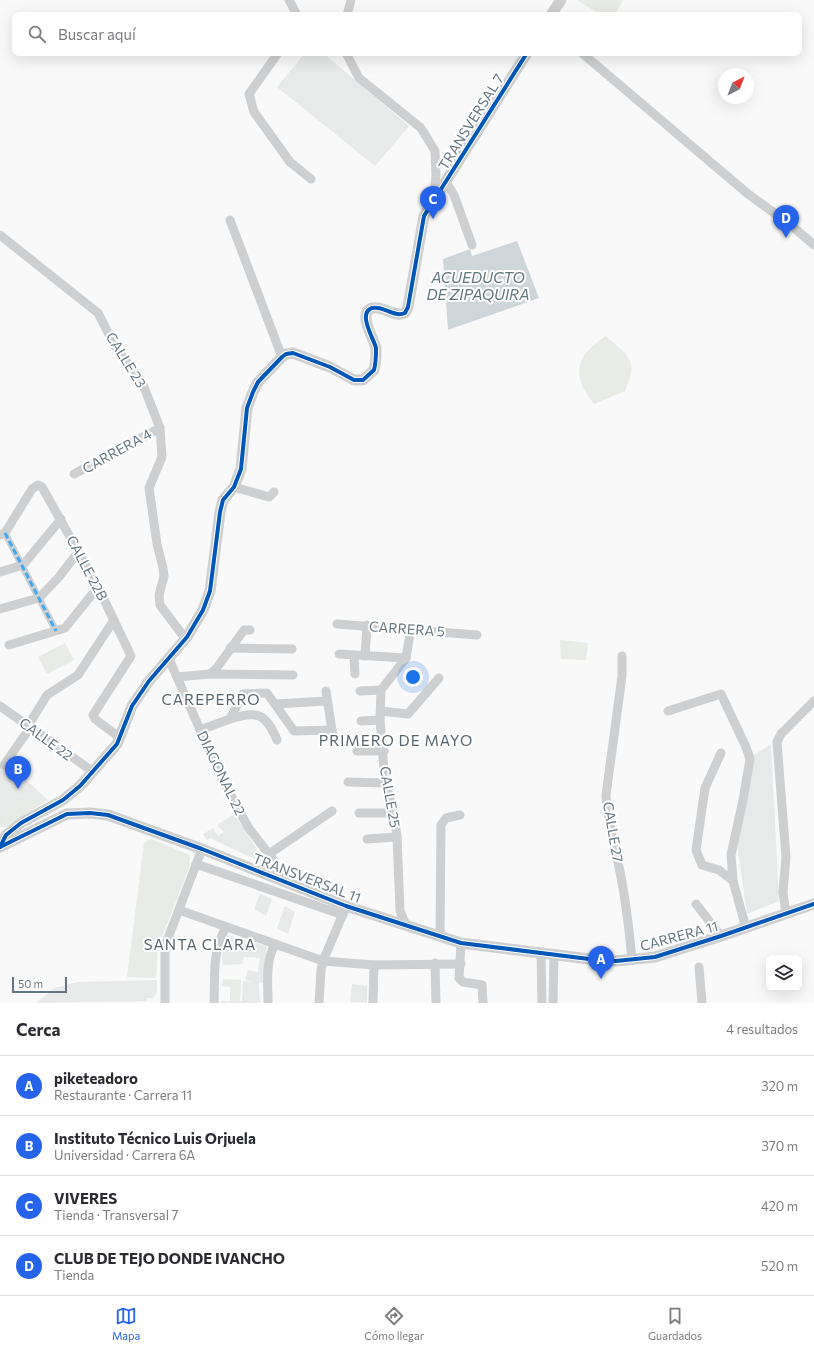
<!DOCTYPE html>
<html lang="es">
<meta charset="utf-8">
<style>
body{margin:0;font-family:Commissioner,sans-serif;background:#f2f2f3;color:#2b2b33}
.controls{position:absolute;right:12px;bottom:12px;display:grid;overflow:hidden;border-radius:8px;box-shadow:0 4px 16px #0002}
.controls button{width:36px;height:36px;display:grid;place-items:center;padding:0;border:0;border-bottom:1px solid #e1e1e2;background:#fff;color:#2b2b33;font:20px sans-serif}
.compass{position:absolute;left:718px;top:68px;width:36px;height:36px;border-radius:50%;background:#fff;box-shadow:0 4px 16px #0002;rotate:42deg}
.scale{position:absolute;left:12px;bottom:10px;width:55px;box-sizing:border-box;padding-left:4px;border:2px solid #657683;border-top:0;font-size:11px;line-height:14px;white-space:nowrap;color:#657683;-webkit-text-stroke:3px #fff;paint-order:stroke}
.you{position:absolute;left:413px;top:677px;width:14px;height:14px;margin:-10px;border:3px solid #fff;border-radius:50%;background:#1a73e8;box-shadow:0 0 0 6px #1a73e833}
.badge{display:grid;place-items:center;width:26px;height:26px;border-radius:50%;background:#2563eb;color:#fff;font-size:13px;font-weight:700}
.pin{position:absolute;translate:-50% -33px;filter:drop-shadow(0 1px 2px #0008)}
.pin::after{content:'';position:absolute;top:21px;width:14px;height:12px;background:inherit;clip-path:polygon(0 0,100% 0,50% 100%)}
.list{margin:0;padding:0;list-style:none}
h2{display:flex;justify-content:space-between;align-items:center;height:52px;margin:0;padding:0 16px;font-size:17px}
h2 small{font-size:13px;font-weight:400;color:#7c7c81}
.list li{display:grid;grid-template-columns:26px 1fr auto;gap:12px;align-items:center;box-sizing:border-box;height:60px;padding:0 16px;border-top:1px solid #e1e1e2}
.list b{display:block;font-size:15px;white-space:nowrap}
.list p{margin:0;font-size:13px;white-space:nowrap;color:#7c7c81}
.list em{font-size:13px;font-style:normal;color:#7c7c81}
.icon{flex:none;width:22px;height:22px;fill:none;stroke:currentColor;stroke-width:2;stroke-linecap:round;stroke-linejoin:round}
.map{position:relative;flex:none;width:814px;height:1003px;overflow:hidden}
.search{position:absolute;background:#fff;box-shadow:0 4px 16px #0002;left:12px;right:12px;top:12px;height:44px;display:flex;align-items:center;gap:10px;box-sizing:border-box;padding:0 14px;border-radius:8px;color:#7c7c81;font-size:15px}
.sheet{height:292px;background:#fff}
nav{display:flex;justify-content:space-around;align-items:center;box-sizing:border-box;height:56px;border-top:1px solid #e1e1e2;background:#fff;font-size:11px;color:#7c7c81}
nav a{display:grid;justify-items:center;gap:2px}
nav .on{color:#2563eb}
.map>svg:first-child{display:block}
.built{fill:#e8e9e9}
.green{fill:#e8ebe6}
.water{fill:#ced6d9}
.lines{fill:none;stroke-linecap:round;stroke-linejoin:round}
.pedestrian{stroke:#cecfd0;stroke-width:7}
.minor{stroke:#cecfd0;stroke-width:9}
.tertiary{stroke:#cecfd0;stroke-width:11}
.quiet{stroke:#3fa9f5;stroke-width:3;stroke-dasharray:6 3;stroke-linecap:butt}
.cycleway-casing{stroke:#fff;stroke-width:6}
.cycleway{stroke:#0057b8;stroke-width:4}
.labels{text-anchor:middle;stroke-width:4;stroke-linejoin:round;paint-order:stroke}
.street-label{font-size:14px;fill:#657683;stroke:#fff}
.water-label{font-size:15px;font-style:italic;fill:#60757c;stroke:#fff}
.neighbourhood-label{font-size:15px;letter-spacing:1px;fill:#57646e;stroke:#fff}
</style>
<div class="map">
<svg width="814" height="1003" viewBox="0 0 814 1003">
<rect width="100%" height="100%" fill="#f9f9f9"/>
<g class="built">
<path d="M 305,53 L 323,53 L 409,126 L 375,166 L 277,87 Z"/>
<path d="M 771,744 L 779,901 L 747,914 L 737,843 L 754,755 Z"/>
<path d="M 0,762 L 25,779 L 48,800 L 5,827 L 0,827 Z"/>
<path d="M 234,814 L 267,865 L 210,838 L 207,840 L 203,834 L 213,828 L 218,836 L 224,832 L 217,825 Z"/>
<path d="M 260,894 L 272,899 L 266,916 L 254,909 Z"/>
<path d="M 285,906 L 295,912 L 288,934 L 277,928 Z"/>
<path d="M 228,935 L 266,946 L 268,985 L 259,982 L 260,1003 L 221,1003 L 221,1001 L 242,1001 L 243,981 L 253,982 L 245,980 L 248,970 L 258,972 L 260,958 L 244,957 L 242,964 L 223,965 L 222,956 Z"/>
<path d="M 157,980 L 157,992 L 153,998 L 147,998 L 147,1001 L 36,1003 L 54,988 L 77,982 Z"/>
<path d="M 352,984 L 367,986 L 367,1003 L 350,1002 Z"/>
</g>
<g class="green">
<path d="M 577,0 L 623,0 L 615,15 L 601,15 Z"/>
<path d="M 606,336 C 629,357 639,359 625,391 L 594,404 C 590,398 584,391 582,385 C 573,361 588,348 606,336 Z"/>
<path d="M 560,640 L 588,643 L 586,660 L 561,659 Z"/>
<path d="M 65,643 L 74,660 L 47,674 L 38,657 Z"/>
<path d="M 48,800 L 5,827 L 0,821 L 16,801 Z"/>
<path d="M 151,839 L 190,855 L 189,868 L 158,947 L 156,978 L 127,977 L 144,843 Z"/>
<path d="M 223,979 L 241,980 L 240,1002 L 230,1002 L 230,987 L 221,986 Z"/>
</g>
<path class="water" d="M 517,241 L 539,298 L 448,330 L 443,259 L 470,249 L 472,256 Z"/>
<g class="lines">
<path class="pedestrian" d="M 5,533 L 56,631"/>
<g class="minor">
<path d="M 289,0 L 297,15"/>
<path d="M 347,15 L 351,0"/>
<path d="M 278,53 L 249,94 L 254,112 L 290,162 L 311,179"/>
<path d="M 346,53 L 359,78 L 421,128 L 435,151 L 436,176 L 433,200"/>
<path d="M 582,53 L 748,194 L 792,226 L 814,245"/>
<path d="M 446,182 L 454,195 L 472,245"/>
<path d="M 230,220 L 282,357"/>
<path d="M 0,235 L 98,313 L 116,348 L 142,382 L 160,428 L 162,457 L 149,488 L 157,544 L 163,568 L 164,576 L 159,595 L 160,605 L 181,633 L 187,637"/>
<path d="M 74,474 L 160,428"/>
<path d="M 234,487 L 269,497 L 274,492"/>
<path d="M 0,535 L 5,533 L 32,489 L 38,485 L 42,487 L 98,587 L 131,656 L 93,715 L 95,719 L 119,737"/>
<path d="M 0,572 L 23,565 L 61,519"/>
<path d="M 0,609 L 39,598 L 59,577 L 79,551"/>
<path d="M 337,624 L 477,635"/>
<path d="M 9,645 L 65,628 L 98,587"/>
<path d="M 230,648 L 292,649"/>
<path d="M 339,654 L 406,658"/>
<path d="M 354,656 L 355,674"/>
<path d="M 365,656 L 367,625"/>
<path d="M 622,656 L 622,676 L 606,795 C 607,818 613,839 618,862 C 625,894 629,927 632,960"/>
<path d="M 169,659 L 220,775 L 248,827 L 275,862 L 281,881"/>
<path d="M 210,674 L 216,669 L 244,630 L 250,630"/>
<path d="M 177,677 L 210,674 L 293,675"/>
<path d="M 326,691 L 333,737"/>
<path d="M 360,691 L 381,690"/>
<path d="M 275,704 L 327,701"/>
<path d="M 0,706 L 92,771"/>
<path d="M 381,711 L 408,714 L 439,678"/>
<path d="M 668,711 L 721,694 L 746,747 L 750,759 L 743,800 L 731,855 L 733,881"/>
<path d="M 230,719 C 257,711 265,712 277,740"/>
<path d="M 361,721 L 380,720"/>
<path d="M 200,730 L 230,719 L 243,694 L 267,693 L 294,731 L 332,730"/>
<path d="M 357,751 L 384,751"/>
<path d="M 721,753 L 705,788 L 696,850 L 702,865 L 719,870 L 733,881 L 746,928"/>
<path d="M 4,765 L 27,732 L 28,726 L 47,695 L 78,675 L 114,620"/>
<path d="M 348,782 L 385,783"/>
<path d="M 359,813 L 394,813"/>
<path d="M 367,839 L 397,837"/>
<path d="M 269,854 L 332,811"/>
<path d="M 196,864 L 343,915"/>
<path d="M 696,904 L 721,936"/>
<path d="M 179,910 L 323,961 L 374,965 L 461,964"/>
<path d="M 786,914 L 783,892 L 786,857 L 777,742 L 781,734 L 814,701"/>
<path d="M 406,925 L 400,911 L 397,837 L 394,813 L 385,783 L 380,720 L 381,690 L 406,658 L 411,628"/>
<path d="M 440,937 L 441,825 L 446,818 L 460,815"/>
<path d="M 461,943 L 459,978 L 463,982 L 482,985 L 483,1003"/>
<path d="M 541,953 L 542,1003"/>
<path d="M 435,963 L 436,1003"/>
<path d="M 699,967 L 702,1003"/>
<path d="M 165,1003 L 165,946 L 202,849"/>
<path d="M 214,1003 C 215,975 212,952 226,927"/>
<path d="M 268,1003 C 268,982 265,963 275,944"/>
<path d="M 319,1003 L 321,970 L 323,961 L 345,909"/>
<path d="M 373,1003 L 374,965"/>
<path d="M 553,1003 L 554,954"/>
</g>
<g class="tertiary">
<path d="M 551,15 L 561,0"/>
<path d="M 0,847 L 6,835 L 21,823 L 63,800 L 80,786 L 117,744 L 132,706 L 149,681 L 187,637 L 203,610 L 210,591 L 220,512 L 223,500 L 234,487 L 241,469 L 247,408 L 253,392 L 258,382 L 282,357 L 286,354 L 293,353 L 330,367 L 354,380 L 363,380 L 374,370 C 376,363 376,355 376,348 C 374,339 357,313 372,308 C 384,305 393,318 405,313 L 408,307 L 424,216 L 527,53"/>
<path d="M 0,847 L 67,814 L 90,813 L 108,815 L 202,849 L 346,906 L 461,943 L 589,959 L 616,961 L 655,957 L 721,936 L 814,904"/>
</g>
<path class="quiet" d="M 5,533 L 56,631"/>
<g class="cycleway-casing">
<g id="cycleway">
<path d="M 0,847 L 6,835 L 21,823 L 63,800 L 80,786 L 117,744 L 132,706 L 149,681 L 187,637 L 203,610 L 210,591 L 220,512 L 223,500 L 234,487 L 241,469 L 247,408 L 253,392 L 258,382 L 282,357 L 286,354 L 293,353 L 330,367 L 354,380 L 363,380 L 374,370 C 376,363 376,355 376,348 C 374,339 357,313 372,308 C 384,305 393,318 405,313 L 408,307 L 424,216 L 527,53"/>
<path d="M 0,847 L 67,814 L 90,813 L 108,815 L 202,849 L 346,906 L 461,943 L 589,959 L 616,961 L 655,957 L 721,936 L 814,904"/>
</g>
</g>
<use href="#cycleway" class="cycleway"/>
</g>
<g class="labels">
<g class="street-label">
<text transform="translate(471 122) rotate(-58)" y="5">TRANSVERSAL 7</text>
<text transform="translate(126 360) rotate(58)" y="5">CALLE 23</text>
<text transform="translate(117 451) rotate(-29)" y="5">CARRERA 4</text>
<text transform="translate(87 568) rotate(62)" y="5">CALLE 22B</text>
<text transform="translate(407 629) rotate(4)" y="5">CARRERA 5</text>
<text transform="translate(46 739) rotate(36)" y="5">CALLE 22</text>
<text transform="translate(221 773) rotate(64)" y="5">DIAGONAL 22</text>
<text transform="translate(390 797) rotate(80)" y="5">CALLE 25</text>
<text transform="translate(613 832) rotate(80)" y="5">CALLE 27</text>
<text transform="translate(307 878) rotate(21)" y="5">TRANSVERSAL 11</text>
<text transform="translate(679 936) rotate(-15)" y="5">CARRERA 11</text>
</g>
<g class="water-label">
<text x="478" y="283">ACUEDUCTO<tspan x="478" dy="17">DE ZIPAQUIRA</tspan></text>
</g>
<g class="neighbourhood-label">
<text x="211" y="705">CAREPERRO</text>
<text x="396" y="746">PRIMERO DE MAYO</text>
<text x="200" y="950">SANTA CLARA</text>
</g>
</g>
</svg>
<div class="controls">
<button><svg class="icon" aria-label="layers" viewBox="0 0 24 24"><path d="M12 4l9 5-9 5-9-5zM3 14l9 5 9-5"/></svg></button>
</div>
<svg class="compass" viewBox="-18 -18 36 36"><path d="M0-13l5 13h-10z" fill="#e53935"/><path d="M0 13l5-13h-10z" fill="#7c7c81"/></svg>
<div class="scale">50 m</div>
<div class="you"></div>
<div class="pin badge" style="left:601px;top:979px">A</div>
<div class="pin badge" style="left:18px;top:789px">B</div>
<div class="pin badge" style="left:433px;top:219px">C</div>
<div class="pin badge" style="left:786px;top:238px">D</div>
<div class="search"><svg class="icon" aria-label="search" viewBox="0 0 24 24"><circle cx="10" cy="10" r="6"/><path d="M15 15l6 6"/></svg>Buscar aquí</div>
</div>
<section class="sheet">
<h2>Cerca<small>4 resultados</small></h2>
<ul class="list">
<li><span class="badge">A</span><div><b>piketeadoro</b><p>Restaurante · Carrera 11</p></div><em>320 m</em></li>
<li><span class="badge">B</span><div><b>Instituto Técnico Luis Orjuela</b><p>Universidad · Carrera 6A</p></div><em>370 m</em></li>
<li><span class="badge">C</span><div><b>VIVERES</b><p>Tienda · Transversal 7</p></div><em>420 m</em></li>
<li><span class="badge">D</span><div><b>CLUB DE TEJO DONDE IVANCHO</b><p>Tienda</p></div><em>520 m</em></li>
</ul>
</section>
<nav>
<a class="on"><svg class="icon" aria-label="map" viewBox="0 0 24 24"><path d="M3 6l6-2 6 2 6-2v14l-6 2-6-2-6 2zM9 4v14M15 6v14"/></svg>Mapa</a>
<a><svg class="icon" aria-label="directions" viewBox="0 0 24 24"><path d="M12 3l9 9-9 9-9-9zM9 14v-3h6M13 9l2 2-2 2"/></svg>Cómo llegar</a>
<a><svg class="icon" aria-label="saved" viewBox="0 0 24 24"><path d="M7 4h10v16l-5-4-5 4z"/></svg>Guardados</a>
</nav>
